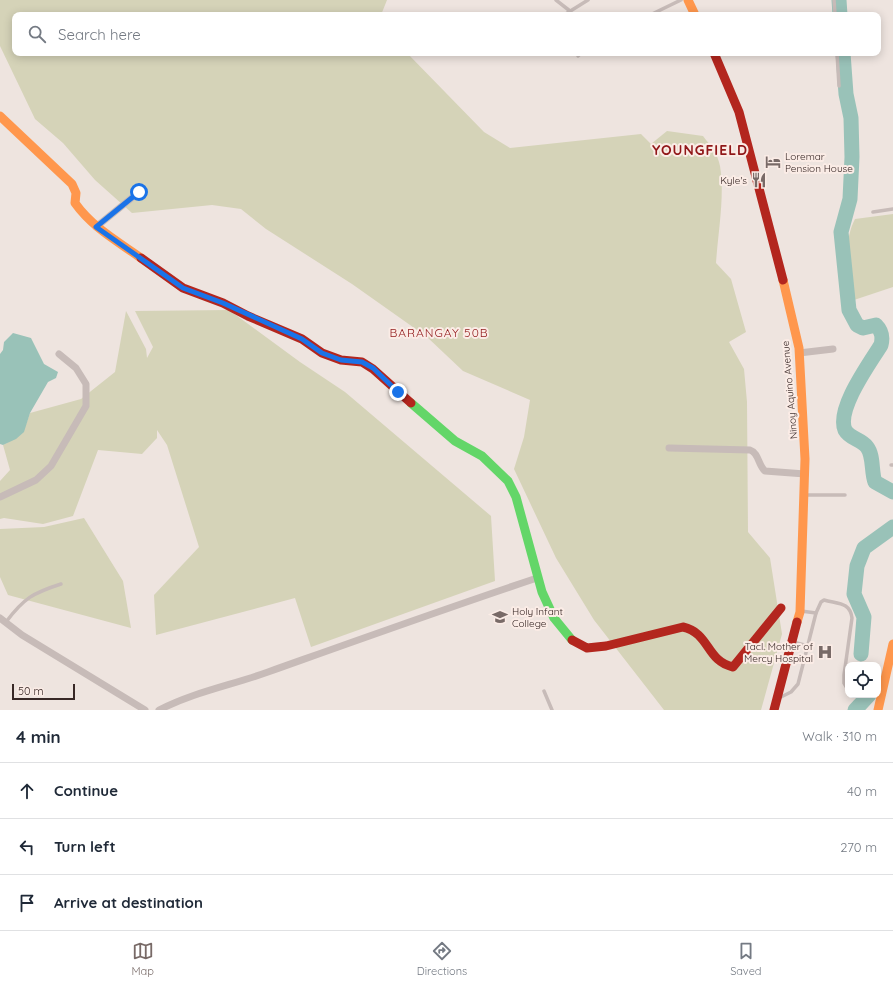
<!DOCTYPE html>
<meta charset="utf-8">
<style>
body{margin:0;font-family:Quicksand,sans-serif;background:#f2f2f3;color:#1f2937}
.controls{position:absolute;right:12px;bottom:12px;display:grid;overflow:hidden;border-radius:8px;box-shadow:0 2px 10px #0003}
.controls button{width:36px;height:36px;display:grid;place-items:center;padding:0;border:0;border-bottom:1px solid #e0e1e3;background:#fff;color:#1f2937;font:20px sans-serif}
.scale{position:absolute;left:12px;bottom:10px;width:63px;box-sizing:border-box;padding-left:4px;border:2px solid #382826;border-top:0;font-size:11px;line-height:14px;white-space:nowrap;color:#382826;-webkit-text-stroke:3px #fbece6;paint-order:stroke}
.stop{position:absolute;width:12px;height:12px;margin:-9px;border:3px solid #1a73e8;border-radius:50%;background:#fff}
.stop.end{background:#1a73e8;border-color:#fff;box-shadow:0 1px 4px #0008}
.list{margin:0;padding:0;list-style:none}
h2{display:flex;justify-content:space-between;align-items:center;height:52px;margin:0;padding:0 16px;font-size:17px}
h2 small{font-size:13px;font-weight:400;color:#747a83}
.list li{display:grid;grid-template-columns:26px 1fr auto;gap:12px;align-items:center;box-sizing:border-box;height:56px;padding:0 16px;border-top:1px solid #e0e1e3}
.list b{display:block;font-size:15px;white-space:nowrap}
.list em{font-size:13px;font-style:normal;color:#747a83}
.icon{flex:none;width:22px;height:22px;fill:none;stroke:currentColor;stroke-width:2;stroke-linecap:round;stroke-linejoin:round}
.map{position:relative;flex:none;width:893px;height:710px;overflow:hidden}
.search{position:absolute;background:#fff;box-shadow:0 2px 10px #0003;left:12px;right:12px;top:12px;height:44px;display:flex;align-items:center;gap:10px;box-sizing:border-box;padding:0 14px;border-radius:8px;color:#747a83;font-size:15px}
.sheet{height:220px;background:#fff}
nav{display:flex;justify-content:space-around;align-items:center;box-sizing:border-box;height:56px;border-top:1px solid #e0e1e3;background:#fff;font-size:11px;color:#747a83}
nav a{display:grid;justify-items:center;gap:2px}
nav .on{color:#786a67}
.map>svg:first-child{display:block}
.green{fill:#d5d3b8}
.water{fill:#99c2b8}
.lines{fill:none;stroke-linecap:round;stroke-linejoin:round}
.river{stroke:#99c2b8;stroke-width:15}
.lane{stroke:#c7bbb8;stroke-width:3.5}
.street{stroke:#c7bbb8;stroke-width:7}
.fast{stroke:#63d668;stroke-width:9}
.slow{stroke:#ff974d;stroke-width:9}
.jam{stroke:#b3261e;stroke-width:9}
.route{stroke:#1a73e8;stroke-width:5}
.labels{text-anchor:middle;stroke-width:4;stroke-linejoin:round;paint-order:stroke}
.poi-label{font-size:10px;fill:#382826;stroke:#fbece6;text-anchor:start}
.street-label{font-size:10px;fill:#382826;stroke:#fbece6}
.quarter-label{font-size:12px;letter-spacing:1px;fill:#901718;stroke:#fbece6}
.district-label{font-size:14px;font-weight:bold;letter-spacing:1px;fill:#901718;stroke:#fbece6}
</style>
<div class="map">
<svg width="893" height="710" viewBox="0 0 893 710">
<rect width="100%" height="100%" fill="#eee4df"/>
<g class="green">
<path d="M 0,0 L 387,0 L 381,15 L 15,15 L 15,53 L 407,53 L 484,132 L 510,148 L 641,134 L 651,144 L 667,131 L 703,136 C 710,145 718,154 720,166 C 725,195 718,233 716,263 L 731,279 L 746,332 L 729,342 L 744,369 L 747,402 L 748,532 L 770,558 L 782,634 L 761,710 L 664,710 L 594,620 L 556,558 L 514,469 L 524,437 L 530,400 L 463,371 L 427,337 L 352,284 L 266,229 L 241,209 L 212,205 L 132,213 L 95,180 L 63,143 L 35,119 L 0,46 Z"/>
<path d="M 893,214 L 893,287 L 854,300 C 849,273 842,244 855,219 Z"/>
<path d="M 229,310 L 300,362 L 345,392 L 491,516 L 495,581 L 311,647 L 295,598 L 156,635 L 154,595 L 199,547 L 167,445 L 157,430 L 157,438 L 142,454 L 98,450 L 73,516 L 43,524 L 4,518 L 0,519 L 0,481 L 10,470 L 3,445 C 23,435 23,433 30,413 L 81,399 L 115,372 L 126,311 L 146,349 L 147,358 L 153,347 L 135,311 Z"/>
<path d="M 84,518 L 123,581 L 131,628 L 8,595 L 0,577 L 0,529 L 44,527 Z"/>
</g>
<path class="water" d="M 13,333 L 31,338 L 44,364 L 58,372 L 56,378 L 48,382 L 30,413 L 24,432 L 16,439 L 3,445 L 0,444 L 0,354 L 3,350 L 4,342 Z"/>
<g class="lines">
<g class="river">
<path d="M 839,0 L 840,15"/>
<path d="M 843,53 L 846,94 L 851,118 L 852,157 L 850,199 L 841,232 L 849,310 L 857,325 L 863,328 L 876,325 C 882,331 883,337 881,345 C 870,363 836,409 845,430 C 850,439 861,439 867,447 C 874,456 871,472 875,482 L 893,492"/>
<path d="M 861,654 L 864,617 L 854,594 L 857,566 L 864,548 L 893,527"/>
<path d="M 855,710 L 869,695"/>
</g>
<g class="lane">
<path d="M 556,0 L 570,11"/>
<path d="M 834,0 L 835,15"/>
<path d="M 564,15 L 588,0"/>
<path d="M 650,15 L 681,0"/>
<path d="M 837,53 L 839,86"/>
<path d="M 578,56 L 581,53"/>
<path d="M 873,212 L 893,209"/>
<path d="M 891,465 L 893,465"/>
<path d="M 806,495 L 845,495"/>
<path d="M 801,611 L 816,613"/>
<path d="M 6,622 C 24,598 33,593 61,584"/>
<path d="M 793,642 L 808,646"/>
<path d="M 544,691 L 552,710"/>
<path d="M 781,697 L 791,692 L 798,684 L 816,613 L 821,602 L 824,600 C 838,604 850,602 852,618 L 844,675 L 844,683 L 847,688"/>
</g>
<g class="street">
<path d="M 96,227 L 139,192"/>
<path d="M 799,353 L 833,349"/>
<path d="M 669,448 L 750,450 C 759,453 758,465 765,471 L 805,474"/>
<path d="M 0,497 L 36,480 L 51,466 L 86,406 L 86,384 L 76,368 L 59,354"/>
<path d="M 0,618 L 22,635 L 145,710"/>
<path d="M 159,710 C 194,692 232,685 268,672 C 358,640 447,608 537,578"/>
</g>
<path class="fast" d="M 411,403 L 455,441 L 482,456 L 508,481 L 516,497 L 542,592 L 554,618 L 572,640"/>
<g class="slow">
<path d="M 688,0 L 695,15"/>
<path d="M 0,116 L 72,184 L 76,193 L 75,203 C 92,227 117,241 141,258"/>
<path d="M 783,280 L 799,348 L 805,459 L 800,612 L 797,622"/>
<path d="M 878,710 L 893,644"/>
</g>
<g class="jam">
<path d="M 714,53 L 739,112 L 783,280"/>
<path d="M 141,258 L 183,288 L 223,303 L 248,316 L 302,339 L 322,353 L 341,360 L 362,362 L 373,369 L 411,403"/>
<path d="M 572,640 L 587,648 L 606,646 L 683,627 C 710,633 706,661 733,667 L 781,608"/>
<path d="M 774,710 L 797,622"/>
</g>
</g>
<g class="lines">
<path class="route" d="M 139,192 L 96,227 L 183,288 L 223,303 L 302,339 L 322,353 L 341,360 L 362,362 L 373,368 L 398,392"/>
</g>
<defs>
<g id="hotel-bare" transform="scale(1.2)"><path d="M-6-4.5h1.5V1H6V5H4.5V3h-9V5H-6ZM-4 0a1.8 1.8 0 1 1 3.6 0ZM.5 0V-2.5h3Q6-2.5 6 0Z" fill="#786a67" stroke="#fbece6" stroke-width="2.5" paint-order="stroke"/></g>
<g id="restaurant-bare" transform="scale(1.2)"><path d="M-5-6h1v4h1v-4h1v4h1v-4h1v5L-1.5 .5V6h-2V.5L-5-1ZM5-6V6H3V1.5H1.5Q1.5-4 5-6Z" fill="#786a67" stroke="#fbece6" stroke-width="2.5" paint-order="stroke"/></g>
<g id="university-bare" transform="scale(1.2)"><path d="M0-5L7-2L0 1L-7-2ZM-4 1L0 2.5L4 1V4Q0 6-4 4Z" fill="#786a67" stroke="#fbece6" stroke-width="2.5" paint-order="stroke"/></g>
<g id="hospital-bare" transform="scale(1.2)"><path d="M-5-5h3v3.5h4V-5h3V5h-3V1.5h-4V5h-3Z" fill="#786a67" stroke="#fbece6" stroke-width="2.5" paint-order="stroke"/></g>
</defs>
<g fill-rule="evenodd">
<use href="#hotel-bare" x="773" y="162"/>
<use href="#restaurant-bare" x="759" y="180"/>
<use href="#university-bare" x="500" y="617"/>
<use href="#hospital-bare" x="825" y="652"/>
</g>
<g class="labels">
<g class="poi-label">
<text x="785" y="160">Loremar<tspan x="785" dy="12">Pension House</tspan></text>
<text x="747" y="184" text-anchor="end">Kyle's</text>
<text x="512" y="615">Holy Infant<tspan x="512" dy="12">College</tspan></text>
<text x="813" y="650" text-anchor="end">Tacl. Mother of<tspan x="813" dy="12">Mercy Hospital</tspan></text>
</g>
<g class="street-label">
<text transform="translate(789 390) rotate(-95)" y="4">Ninoy Aquino Avenue</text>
</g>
<g class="quarter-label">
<text x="439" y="337">BARANGAY 50B</text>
</g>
<g class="district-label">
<text x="700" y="155">YOUNGFIELD</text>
</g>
</g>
</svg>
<div class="controls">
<button><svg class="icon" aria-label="locate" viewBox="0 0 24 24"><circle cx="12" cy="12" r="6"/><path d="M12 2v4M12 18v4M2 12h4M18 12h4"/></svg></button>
</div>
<div class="scale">50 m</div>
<div class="stop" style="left:139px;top:192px"></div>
<div class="stop end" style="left:398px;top:392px"></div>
<div class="search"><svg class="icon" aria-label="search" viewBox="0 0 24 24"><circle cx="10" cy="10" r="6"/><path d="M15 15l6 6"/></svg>Search here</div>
</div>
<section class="sheet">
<h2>4 min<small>Walk · 310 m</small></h2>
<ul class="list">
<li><svg class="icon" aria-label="ahead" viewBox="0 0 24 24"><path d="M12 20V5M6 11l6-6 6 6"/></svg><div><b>Continue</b></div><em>40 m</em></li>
<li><svg class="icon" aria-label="left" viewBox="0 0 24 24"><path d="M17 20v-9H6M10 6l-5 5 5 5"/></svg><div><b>Turn left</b></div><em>270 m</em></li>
<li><svg class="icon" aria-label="arrive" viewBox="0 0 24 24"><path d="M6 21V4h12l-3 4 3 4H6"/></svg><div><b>Arrive at destination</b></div></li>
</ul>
</section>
<nav>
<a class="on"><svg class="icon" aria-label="map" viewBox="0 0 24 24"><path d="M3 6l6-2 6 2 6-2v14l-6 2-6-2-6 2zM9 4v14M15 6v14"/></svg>Map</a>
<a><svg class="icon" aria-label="directions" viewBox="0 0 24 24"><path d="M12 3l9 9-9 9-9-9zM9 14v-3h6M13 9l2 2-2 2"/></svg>Directions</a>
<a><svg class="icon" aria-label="saved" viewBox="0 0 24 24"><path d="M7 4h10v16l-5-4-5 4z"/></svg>Saved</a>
</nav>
